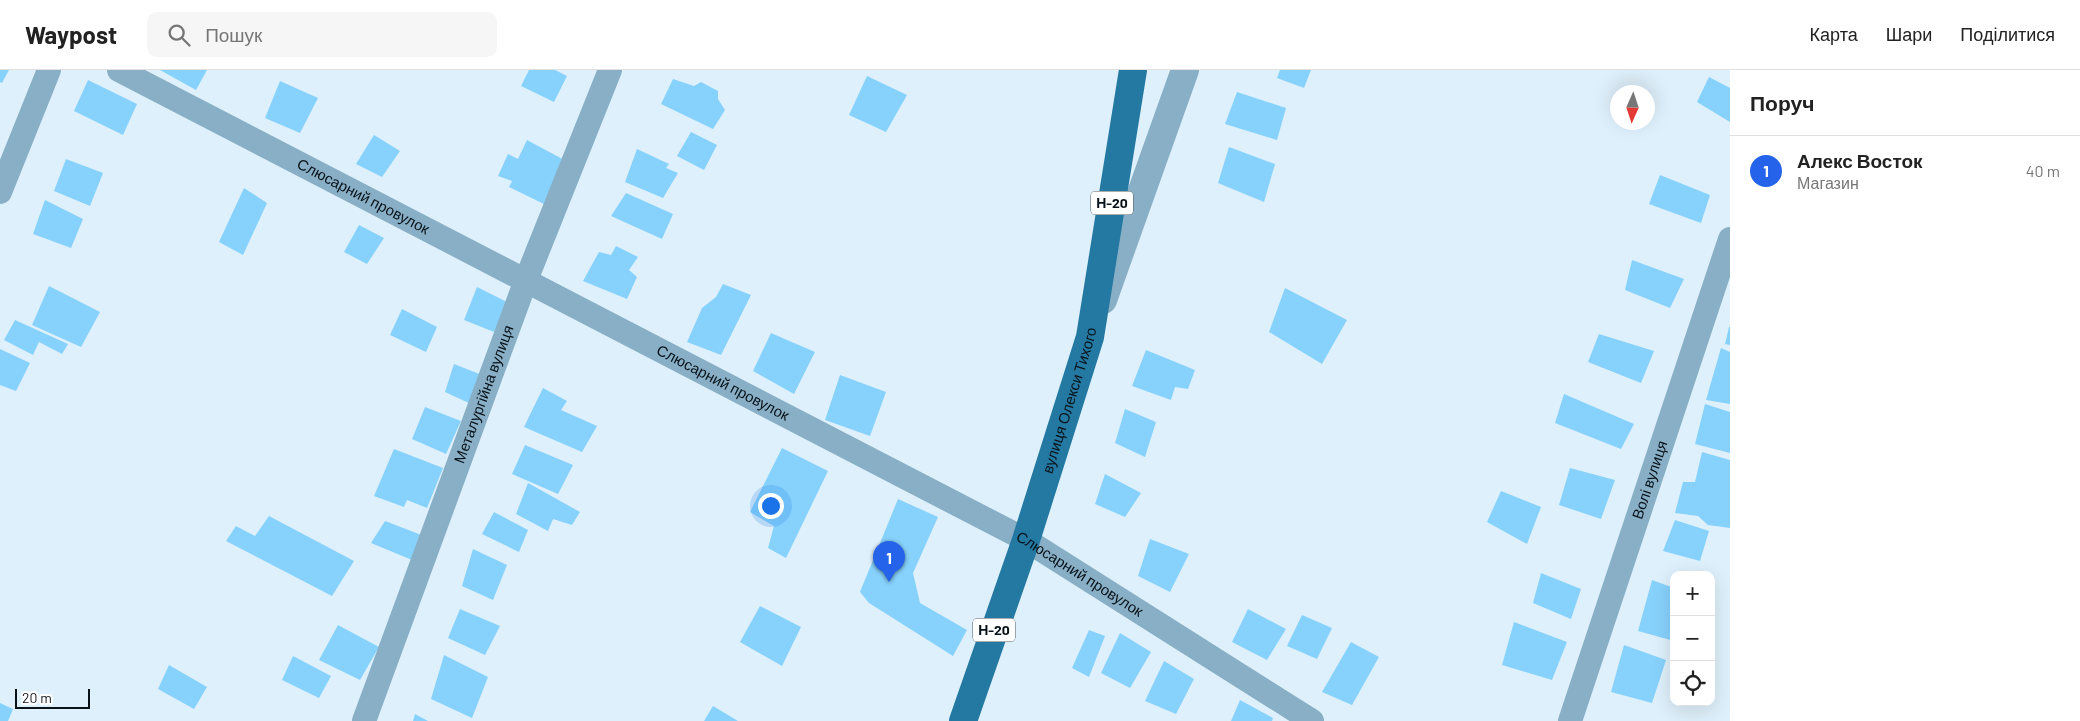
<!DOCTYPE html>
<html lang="uk">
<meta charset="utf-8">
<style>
body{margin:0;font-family:Barlow,sans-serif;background:#f6f6f6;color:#222}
.controls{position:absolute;right:15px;bottom:15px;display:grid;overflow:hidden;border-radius:10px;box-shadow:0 5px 20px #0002}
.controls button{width:45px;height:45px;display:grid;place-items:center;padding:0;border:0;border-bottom:1px solid #e0e0e0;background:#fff;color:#222;font:25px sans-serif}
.compass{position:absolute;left:1610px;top:15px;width:45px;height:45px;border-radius:50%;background:#fff;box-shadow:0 5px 20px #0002;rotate:183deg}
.scale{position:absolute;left:15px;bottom:12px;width:75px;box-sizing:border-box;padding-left:5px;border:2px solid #081219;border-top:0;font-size:14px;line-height:18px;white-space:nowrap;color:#081219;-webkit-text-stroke:4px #fff;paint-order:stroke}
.you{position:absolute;left:770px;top:435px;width:18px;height:18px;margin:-12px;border:4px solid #fff;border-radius:50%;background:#1a73e8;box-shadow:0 0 0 8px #1a73e833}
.badge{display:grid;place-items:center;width:32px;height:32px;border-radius:50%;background:#2563eb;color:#fff;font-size:16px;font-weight:700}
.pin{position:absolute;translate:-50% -41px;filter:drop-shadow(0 1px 2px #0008)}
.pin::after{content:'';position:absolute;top:26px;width:18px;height:15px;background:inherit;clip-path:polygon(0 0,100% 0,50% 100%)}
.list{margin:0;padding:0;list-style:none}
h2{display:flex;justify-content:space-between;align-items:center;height:65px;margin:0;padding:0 20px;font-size:21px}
h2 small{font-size:16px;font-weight:400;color:#767676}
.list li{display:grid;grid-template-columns:32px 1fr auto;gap:15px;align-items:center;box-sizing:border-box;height:70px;padding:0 20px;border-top:1px solid #e0e0e0}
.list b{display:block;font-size:19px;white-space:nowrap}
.list p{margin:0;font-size:16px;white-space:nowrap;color:#767676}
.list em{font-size:16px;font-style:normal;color:#767676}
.icon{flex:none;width:28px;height:28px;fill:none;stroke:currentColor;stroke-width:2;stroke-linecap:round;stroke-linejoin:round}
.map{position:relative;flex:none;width:1730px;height:651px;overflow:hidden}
header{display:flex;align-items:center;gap:30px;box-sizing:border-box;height:70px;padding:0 25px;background:#fff;border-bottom:1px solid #e0e0e0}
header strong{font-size:24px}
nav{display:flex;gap:28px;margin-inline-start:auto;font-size:18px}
.search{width:350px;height:45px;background:#f6f6f6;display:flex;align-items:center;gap:12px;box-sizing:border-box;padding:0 18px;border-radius:10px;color:#767676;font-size:19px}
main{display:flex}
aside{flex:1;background:#fff}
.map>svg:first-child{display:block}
.building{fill:#87d2fc}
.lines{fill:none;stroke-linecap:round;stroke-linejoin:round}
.minor{stroke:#88afc6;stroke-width:24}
.tertiary{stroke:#88afc6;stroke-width:28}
.primary{stroke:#2479a2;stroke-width:28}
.labels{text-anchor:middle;stroke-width:5;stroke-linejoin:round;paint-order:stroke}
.shield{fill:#fff;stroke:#52595e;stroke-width:1}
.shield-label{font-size:14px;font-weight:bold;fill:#081219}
.street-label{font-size:15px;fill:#081219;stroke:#fff}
</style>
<header>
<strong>Waypost</strong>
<div class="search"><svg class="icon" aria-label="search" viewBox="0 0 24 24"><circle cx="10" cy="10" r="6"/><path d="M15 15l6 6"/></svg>Пошук</div>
<nav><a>Карта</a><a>Шари</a><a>Поділитися</a></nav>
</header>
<main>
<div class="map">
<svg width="1730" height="651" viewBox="0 0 1730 651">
<rect width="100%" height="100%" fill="#def0fb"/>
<g class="building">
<path d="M 0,0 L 9,0 L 2,13 L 0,12 Z"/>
<path d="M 160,0 L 207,0 L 196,20 Z"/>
<path d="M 529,0 L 555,0 L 567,6 L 554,32 L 521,16 Z"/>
<path d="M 1280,0 L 1311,0 L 1304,18 L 1277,8 Z"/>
<path d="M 867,6 L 907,25 L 886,62 L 849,45 Z"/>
<path d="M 1709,7 L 1730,18 L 1730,52 L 1697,32 Z"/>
<path d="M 673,9 L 694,16 L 701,12 L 718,21 L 718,29 L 725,40 L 713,59 L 661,34 Z"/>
<path d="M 88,10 L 137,34 L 123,65 L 74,41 Z"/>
<path d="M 280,11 L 318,28 L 300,63 L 265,48 Z"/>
<path d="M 1237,22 L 1286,38 L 1277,70 L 1225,54 Z"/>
<path d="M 691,62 L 717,75 L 704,100 L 677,86 Z"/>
<path d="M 374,65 L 400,81 L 382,107 L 356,94 Z"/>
<path d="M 527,70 L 568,92 L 544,134 L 509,117 L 512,111 L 498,106 L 508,84 L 518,89 Z"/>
<path d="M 1229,77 L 1275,94 L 1264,132 L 1218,113 Z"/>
<path d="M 637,79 L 669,94 L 666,98 L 678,103 L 663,128 L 625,112 Z"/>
<path d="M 66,89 L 103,103 L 90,136 L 54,121 Z"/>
<path d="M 1660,105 L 1710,125 L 1701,153 L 1649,134 Z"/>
<path d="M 244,118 L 267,133 L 243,185 L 219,172 Z"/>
<path d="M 626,123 L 673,144 L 662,169 L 611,146 Z"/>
<path d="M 45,130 L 83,149 L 71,178 L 33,164 Z"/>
<path d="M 359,155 L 384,168 L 367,194 L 344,182 Z"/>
<path d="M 616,176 L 638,187 L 629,200 L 637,207 L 627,229 L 583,211 L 599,182 L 611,185 Z"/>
<path d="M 1632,190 L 1684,209 L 1670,238 L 1625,220 Z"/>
<path d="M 723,214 L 751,225 L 721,285 L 687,272 L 702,238 L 716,227 Z"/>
<path d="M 49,216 L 100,242 L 81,277 L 32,255 Z"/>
<path d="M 477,217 L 509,233 L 494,262 L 464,250 Z"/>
<path d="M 1285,218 L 1347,250 L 1322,294 L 1269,262 Z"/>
<path d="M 402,239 L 437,257 L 426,282 L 390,265 Z"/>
<path d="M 15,250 L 68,274 L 62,284 L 39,272 L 33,285 L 4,270 Z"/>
<path d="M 1729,257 L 1730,257 L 1730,275 L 1725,274 Z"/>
<path d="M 771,263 L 815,282 L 794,324 L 753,301 Z"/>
<path d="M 1599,264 L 1654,281 L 1641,313 L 1588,292 Z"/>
<path d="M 1721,278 L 1730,282 L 1730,334 L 1706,330 Z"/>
<path d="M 0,279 L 30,293 L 16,321 L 0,315 Z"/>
<path d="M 1146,280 L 1195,300 L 1188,319 L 1175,317 L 1171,330 L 1132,316 Z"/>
<path d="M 454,294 L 482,305 L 471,334 L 445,322 Z"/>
<path d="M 840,305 L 886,322 L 870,366 L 825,350 Z"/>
<path d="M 543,318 L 567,331 L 561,340 L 597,356 L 582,382 L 524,357 Z"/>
<path d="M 1564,324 L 1634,354 L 1621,379 L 1555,353 Z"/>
<path d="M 1705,334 L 1730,342 L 1730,383 L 1695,374 Z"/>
<path d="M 425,337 L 461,351 L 446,384 L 412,369 Z"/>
<path d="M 1125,339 L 1156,352 L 1145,387 L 1115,373 Z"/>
<path d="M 525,375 L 573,395 L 558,424 L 512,404 Z"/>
<path d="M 782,378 L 828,401 L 786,488 L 768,478 L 774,456 L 750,442 Z"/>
<path d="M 394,379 L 443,398 L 427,438 L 407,430 L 404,437 L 374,426 Z"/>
<path d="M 1702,382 L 1730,390 L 1730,458 L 1708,455 L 1698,446 L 1675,443 L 1683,412 L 1695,412 Z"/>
<path d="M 1570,398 L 1615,410 L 1601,449 L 1559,435 Z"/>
<path d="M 1105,404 L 1141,423 L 1125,447 L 1095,434 Z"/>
<path d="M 528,413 L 580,442 L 572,455 L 553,449 L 548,461 L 516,444 Z"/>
<path d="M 1501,421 L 1541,437 L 1527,474 L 1487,452 Z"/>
<path d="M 898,429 L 938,447 L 913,503 L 920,533 L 967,560 L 953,586 L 869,533 L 860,522 Z"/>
<path d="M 494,442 L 528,460 L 519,482 L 482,464 Z"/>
<path d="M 269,446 L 354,491 L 332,526 L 226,471 L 236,456 L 255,466 Z"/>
<path d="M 1675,450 L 1709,461 L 1700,491 L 1663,481 Z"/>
<path d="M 385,451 L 424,466 L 412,490 L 371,473 Z"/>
<path d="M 1150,469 L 1189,484 L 1170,522 L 1138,506 Z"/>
<path d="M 473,479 L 507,495 L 493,530 L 462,516 Z"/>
<path d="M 1541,503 L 1581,519 L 1571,549 L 1533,533 Z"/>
<path d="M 1652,510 L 1674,518 L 1674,571 L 1638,561 Z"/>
<path d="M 760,536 L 801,557 L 782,596 L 740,572 Z"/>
<path d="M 460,539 L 500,556 L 485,585 L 448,568 Z"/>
<path d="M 1248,539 L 1286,559 L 1267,590 L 1232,572 Z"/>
<path d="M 1302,545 L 1332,558 L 1317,589 L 1287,576 Z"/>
<path d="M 1514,552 L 1567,572 L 1552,610 L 1502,595 Z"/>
<path d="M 338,555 L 379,577 L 360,610 L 319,590 Z"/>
<path d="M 1089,560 L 1105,566 L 1089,607 L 1072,598 Z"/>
<path d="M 1120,563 L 1151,582 L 1130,618 L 1101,603 Z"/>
<path d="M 1351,572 L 1379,587 L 1352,635 L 1322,622 Z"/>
<path d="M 1624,575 L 1666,590 L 1652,633 L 1611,622 Z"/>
<path d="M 444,585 L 488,607 L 472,648 L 431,629 Z"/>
<path d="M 293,586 L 331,606 L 319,628 L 282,610 Z"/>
<path d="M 1164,591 L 1194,609 L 1176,644 L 1145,631 Z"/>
<path d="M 169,595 L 207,617 L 194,639 L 158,619 Z"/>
<path d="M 1240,630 L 1273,648 L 1272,651 L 1231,651 Z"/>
<path d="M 0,633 L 13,639 L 8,651 L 0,651 Z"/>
<path d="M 713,636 L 738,651 L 704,651 Z"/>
<path d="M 415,644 L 428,651 L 413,651 Z"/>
</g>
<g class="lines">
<g class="minor">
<path id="s1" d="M 119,0 L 1026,470 L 1312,651"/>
<path d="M 0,122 L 49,0"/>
<path id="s2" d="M 364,651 L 526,210 L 610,0"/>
<path id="s3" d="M 1570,651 L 1730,169"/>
</g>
<path class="tertiary" d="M 1103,230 L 1185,0"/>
<path class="primary" id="s4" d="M 963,651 L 1026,470 L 1090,267 L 1133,0"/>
</g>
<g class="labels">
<g class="shield">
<rect x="1091" y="121.5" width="42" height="23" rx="4"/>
<rect x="973" y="548.5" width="42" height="23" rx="4"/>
</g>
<g class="shield-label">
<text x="1112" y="138">Н-20</text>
<text x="994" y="565">Н-20</text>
</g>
<g class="street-label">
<text dy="5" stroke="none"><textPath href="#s1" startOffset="275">Слюсарний провулок</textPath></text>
<text dy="5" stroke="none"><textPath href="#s1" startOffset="680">Слюсарний провулок</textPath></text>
<text dy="5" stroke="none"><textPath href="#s2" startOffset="348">Металургійна вулиця</textPath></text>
<text dy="5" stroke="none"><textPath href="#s4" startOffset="338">вулиця Олекси Тихого</textPath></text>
<text dy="5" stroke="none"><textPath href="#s3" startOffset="254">Волі вулиця</textPath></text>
<text dy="5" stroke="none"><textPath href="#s1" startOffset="1085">Слюсарний провулок</textPath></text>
</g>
</g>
</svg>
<div class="controls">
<button>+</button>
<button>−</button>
<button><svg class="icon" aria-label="locate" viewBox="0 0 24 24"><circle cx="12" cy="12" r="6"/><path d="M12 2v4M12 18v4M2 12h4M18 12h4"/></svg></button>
</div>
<svg class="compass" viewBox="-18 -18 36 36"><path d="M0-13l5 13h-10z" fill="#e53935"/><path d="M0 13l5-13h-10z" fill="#767676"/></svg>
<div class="scale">20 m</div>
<div class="you"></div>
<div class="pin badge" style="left:889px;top:512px">1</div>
</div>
<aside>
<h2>Поруч<small></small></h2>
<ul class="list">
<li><span class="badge">1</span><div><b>Алекс Восток</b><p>Магазин</p></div><em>40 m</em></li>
</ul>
</aside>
</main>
